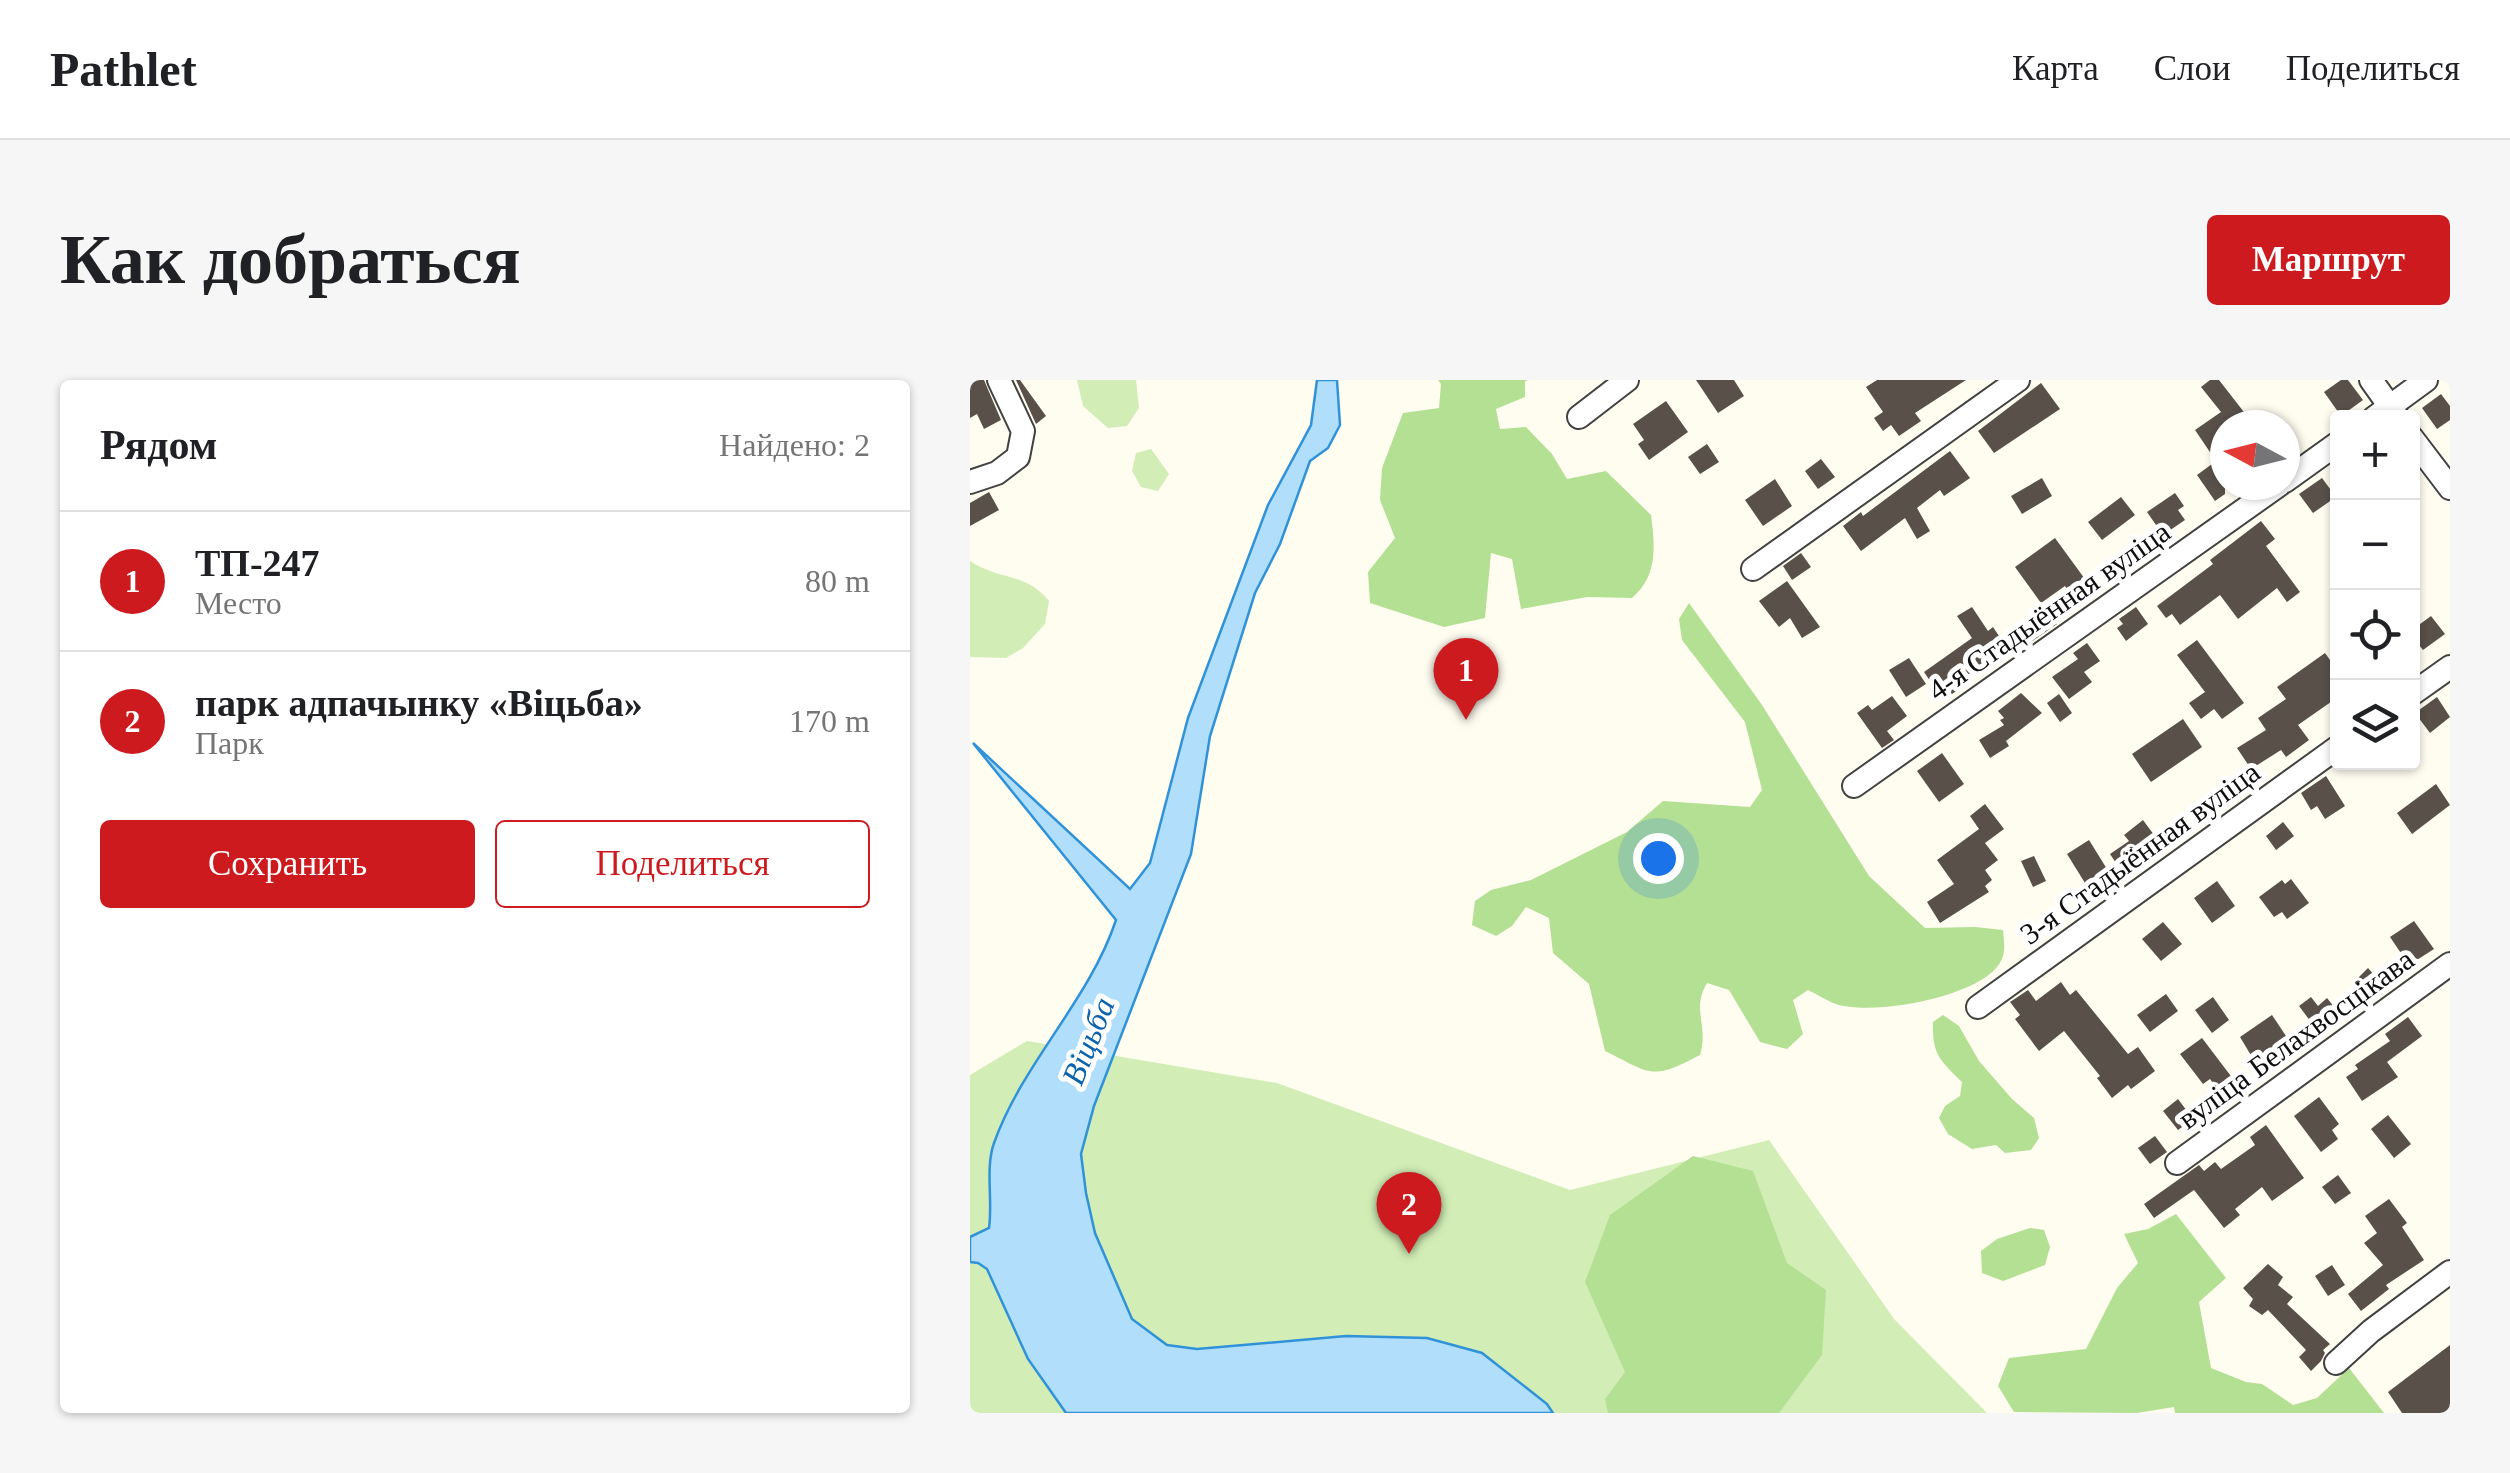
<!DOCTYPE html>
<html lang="ru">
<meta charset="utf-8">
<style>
body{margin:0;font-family:Georgia,serif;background:#f6f6f6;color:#202124}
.controls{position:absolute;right:30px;top:30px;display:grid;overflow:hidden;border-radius:10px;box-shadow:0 2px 8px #0004}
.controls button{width:90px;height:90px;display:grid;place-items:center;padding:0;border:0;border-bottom:2px solid #e0e0e0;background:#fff;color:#202124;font:50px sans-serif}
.compass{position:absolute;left:1240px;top:30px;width:90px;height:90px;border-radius:50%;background:#fff;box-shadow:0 2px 8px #0004;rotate:277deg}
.you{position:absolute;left:688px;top:478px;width:35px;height:35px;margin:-25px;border:8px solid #fff;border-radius:50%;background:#1a73e8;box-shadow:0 0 0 15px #1a73e833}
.badge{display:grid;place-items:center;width:65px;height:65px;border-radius:50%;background:#cc1a1f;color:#fff;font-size:32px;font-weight:700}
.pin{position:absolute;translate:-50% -82px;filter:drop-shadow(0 2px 5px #0008)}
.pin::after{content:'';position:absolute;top:52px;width:35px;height:30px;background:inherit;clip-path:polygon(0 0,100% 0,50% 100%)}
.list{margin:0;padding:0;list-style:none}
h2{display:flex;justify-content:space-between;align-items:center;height:130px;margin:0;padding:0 40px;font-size:42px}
h2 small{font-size:32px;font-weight:400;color:#757577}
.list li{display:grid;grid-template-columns:65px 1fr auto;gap:30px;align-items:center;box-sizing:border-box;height:140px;padding:0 40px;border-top:2px solid #e0e0e0}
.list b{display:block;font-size:38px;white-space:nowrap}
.list p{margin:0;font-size:32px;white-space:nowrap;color:#757577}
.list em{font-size:32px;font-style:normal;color:#757577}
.actions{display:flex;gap:20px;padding:30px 40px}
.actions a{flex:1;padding:22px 0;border:2px solid #cc1a1f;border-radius:10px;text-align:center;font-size:35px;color:#cc1a1f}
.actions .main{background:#cc1a1f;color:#fff}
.icon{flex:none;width:55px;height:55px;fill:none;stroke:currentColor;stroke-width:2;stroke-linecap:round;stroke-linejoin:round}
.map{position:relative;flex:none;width:1480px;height:1033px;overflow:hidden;border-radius:10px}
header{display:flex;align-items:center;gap:60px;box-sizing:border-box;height:140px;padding:0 50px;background:#fff;border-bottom:2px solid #e0e0e0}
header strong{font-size:48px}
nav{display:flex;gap:55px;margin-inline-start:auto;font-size:35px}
.intro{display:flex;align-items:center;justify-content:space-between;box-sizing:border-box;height:240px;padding:0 60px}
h1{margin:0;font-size:70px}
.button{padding:25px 45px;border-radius:10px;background:#cc1a1f;color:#fff;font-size:35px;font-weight:700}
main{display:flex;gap:60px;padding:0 60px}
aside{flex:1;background:#fff;border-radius:10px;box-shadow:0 2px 8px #0004}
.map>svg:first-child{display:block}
.green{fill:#d2eeb6}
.forest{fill:#b4e094}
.water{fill:#b0defb;stroke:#3092d9;stroke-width:2.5}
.building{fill:#59504a}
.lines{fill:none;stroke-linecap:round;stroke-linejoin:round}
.minor-casing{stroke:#424242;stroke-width:26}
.minor{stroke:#fff;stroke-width:22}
.labels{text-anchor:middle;stroke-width:10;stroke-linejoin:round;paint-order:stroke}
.street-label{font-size:30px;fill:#0f0f0f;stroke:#fff}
.water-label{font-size:32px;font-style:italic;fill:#0c63ac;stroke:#fff}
</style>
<header>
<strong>Pathlet</strong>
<nav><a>Карта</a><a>Слои</a><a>Поделиться</a></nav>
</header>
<div class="intro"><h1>Как добраться</h1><a class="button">Маршрут</a></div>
<main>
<aside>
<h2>Рядом<small>Найдено: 2</small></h2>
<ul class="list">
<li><span class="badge">1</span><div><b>ТП-247</b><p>Место</p></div><em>80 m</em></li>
<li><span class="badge">2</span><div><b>парк адпачынку «Віцьба»</b><p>Парк</p></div><em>170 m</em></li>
</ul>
<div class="actions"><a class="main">Сохранить</a><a>Поделиться</a></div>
</aside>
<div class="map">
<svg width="1480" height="1033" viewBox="0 0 1480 1033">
<rect width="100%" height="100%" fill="#fffcf0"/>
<g class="green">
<path d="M 107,0 L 166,0 L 169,28 L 157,46 L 138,48 L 113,26 Z"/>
<path d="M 181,69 L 199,94 L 188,111 L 171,107 L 162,91 L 166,73 Z"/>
<path d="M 0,181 C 30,201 56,192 79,221 L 75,244 L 53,268 L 36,278 L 0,277 Z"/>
<path d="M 57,661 L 307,703 L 600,810 L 799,760 L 924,939 L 1017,1033 L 0,1033 L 0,695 Z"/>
</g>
<g class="forest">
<path d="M 468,0 L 559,0 L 555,1 L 555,17 L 526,29 L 530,49 L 556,47 L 582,74 L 597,99 L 636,91 L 681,135 C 685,166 688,196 662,218 L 617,217 L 551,229 L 542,179 L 521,173 L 515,238 L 474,247 L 400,223 L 398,192 L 425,158 L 410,120 L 412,88 L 433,33 L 469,28 L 471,4 Z"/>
<path d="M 719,223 L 792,325 L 899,496 L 955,548 L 1005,547 L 1033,550 C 1034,564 1037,575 1027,587 C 1002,618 903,636 866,624 C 857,621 847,614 838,610 L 823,620 L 833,654 L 817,669 L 790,662 L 759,610 L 737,603 C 721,630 739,645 730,675 C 681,701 682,694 635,671 L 619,604 L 583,573 L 579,538 L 556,527 L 542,546 L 526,556 L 502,545 L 505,521 L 521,510 L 561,500 L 657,452 L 693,421 L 780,427 L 792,410 L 775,342 L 712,260 L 709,239 Z"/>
<path d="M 973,635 L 989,646 L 1009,681 L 1042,719 L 1064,738 L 1069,758 L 1061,770 L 1035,773 L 1026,765 L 1002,769 L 978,754 L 969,738 L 975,726 L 990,716 L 992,702 C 970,680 962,675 963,642 Z"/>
<path d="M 723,776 L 783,791 L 817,883 L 856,910 L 852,975 L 809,1033 L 638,1033 L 635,1019 L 655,992 L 615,902 L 640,835 Z"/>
<path d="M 1206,834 L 1256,898 L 1229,922 L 1241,988 L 1276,1002 L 1292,1004 L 1323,1025 L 1347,1018 L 1379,988 L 1414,1033 L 1205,1033 L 1204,1027 L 1167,1033 L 1044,1032 L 1028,1006 L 1039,978 L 1116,969 L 1147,908 L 1168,883 L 1154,854 L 1178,849 Z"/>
<path d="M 1060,848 L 1074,850 L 1080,867 L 1075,885 L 1033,901 L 1012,893 L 1011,871 L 1027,859 Z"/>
</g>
<path class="water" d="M 347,0 L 367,0 L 370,45 L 358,68 L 340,81 L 310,164 L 285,213 L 240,356 L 221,474 L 124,726 L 111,774 L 116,813 L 125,853 L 162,939 L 197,965 L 227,969 L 376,956 L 457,958 L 512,973 L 577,1024 L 583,1033 L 96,1033 L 58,979 L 17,889 L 8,883 L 0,882 L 0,857 L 19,848 C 23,821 15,788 24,763 C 53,682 119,621 146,540 L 3,363 L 160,509 L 180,483 L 218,338 L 298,125 L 341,45 Z"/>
<g class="building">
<path d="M 0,0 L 14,0 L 31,40 L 14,49 L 7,34 L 0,38 Z"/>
<path d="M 46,0 L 50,0 L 76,36 L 66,44 Z"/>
<path d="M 726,0 L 764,0 L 774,16 L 748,33 Z"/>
<path d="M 907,0 L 996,0 L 945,33 L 951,41 L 929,56 L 921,45 L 913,51 L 904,38 L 913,32 L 896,7 Z"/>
<path d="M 1240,0 L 1249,0 L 1284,45 L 1255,45 L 1255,114 L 1245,121 L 1227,95 L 1246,81 L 1225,50 L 1251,32 L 1231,7 Z"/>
<path d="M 1371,0 L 1378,0 L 1393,20 L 1371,36 L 1354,12 Z"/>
<path d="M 1071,3 L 1090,29 L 1024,73 L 1008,51 Z"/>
<path d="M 1471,14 L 1480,26 L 1480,40 L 1467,49 L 1452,28 Z"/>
<path d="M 696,21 L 718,52 L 679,80 L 668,64 L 674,60 L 663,44 Z"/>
<path d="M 737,64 L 749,82 L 730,94 L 718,77 Z"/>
<path d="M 980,71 L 1000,98 L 974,116 L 970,110 L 947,128 L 960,151 L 947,159 L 935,138 L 891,171 L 873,146 L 891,132 L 893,136 Z"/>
<path d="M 851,79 L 865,97 L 848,109 L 835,91 Z"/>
<path d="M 1072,98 L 1082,116 L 1052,134 L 1041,116 Z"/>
<path d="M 1352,98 L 1366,117 L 1343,133 L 1329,114 Z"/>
<path d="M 805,99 L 822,126 L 793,146 L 775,120 Z"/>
<path d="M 19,112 L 29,130 L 0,146 L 0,123 Z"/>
<path d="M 1205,113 L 1214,126 L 1208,130 L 1215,140 L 1193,155 L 1177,132 Z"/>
<path d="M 1151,117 L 1165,135 L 1132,160 L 1118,142 Z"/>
<path d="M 1291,141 L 1305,159 L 1296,166 L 1330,212 L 1317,222 L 1307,208 L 1268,239 L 1250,215 L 1210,245 L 1202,234 L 1196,238 L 1187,226 L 1243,184 L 1240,180 Z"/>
<path d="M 1085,158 L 1120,206 L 1104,218 L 1095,206 L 1071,223 L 1045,187 Z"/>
<path d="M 831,173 L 841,187 L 822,200 L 813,186 Z"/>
<path d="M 817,201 L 850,247 L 832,258 L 820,238 L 809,247 L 789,221 Z"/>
<path d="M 1002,227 L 1018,251 L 1023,247 L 1037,268 L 996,296 L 1000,302 L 973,320 L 954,292 L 1002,258 L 987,236 Z"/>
<path d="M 1166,227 L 1178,244 L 1156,261 L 1147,248 L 1153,244 L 1149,239 Z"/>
<path d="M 1076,229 L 1087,244 L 1055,266 L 1048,256 L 1065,244 L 1061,239 Z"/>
<path d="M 1461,236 L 1475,254 L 1453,270 L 1442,256 L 1442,250 Z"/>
<path d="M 1227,260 L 1274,323 L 1252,339 L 1244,329 L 1231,339 L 1219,323 L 1235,312 L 1207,275 Z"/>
<path d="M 1117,263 L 1130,281 L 1114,292 L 1122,302 L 1099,319 L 1082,297 L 1108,279 L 1103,273 Z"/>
<path d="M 1355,273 L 1368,291 L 1368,317 L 1328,345 L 1339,360 L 1316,377 L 1311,370 L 1281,389 L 1267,368 L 1296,350 L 1288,338 L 1316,319 L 1307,307 Z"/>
<path d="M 939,278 L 956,304 L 936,317 L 919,290 Z"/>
<path d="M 1051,313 L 1072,333 L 1036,361 L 1039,366 L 1020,378 L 1009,360 L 1034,345 L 1030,340 L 1034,338 L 1028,331 Z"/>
<path d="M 1089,314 L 1102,333 L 1090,342 L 1077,323 Z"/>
<path d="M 922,316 L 937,336 L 917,351 L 924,360 L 912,368 L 887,333 L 898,325 L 902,330 Z"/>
<path d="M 1467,317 L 1480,337 L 1460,353 L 1445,333 Z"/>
<path d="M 1213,339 L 1232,367 L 1181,402 L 1162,374 Z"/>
<path d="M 972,373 L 994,404 L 969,422 L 947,391 Z"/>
<path d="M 1356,396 L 1375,426 L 1355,439 L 1347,426 L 1341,430 L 1331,413 Z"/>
<path d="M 1466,404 L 1480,425 L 1442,454 L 1427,433 Z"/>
<path d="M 1015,424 L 1034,449 L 1015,463 L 1028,480 L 1015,490 L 1022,500 L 1015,506 L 1019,512 L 970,543 L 957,522 L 984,504 L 967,480 L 1009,449 L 1000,436 Z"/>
<path d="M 1173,440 L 1187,459 L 1163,478 L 1168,486 L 1154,495 L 1140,474 L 1159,461 L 1154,455 Z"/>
<path d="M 1313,442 L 1324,456 L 1306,470 L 1296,456 Z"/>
<path d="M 1119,460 L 1137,489 L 1115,503 L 1097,474 Z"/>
<path d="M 1064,476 L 1076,501 L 1063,507 L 1051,481 Z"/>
<path d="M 1321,499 L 1339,523 L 1317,539 L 1312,532 L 1304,537 L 1289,517 L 1312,500 L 1315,504 Z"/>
<path d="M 1247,501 L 1265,526 L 1242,543 L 1224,518 Z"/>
<path d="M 1444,541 L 1464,569 L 1439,585 L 1420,557 Z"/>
<path d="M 1193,542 L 1212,564 L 1191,581 L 1172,559 Z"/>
<path d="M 1398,588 L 1413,605 L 1399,618 L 1384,602 Z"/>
<path d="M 1091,602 L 1100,615 L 1106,610 L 1158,674 L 1168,667 L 1185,691 L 1161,709 L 1158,705 L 1142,718 L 1127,698 L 1130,696 L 1094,651 L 1069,671 L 1045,639 L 1050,635 L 1040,622 L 1058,610 L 1066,621 Z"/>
<path d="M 1196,614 L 1208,631 L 1180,652 L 1167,635 Z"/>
<path d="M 1243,617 L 1259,640 L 1242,653 L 1225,630 Z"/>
<path d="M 1341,617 L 1348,626 L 1357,618 L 1372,637 L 1350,654 L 1329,626 Z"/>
<path d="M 1302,635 L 1322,665 L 1288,687 L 1270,657 Z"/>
<path d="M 1438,637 L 1452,656 L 1417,682 L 1428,697 L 1392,721 L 1376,697 L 1388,689 L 1385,685 L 1420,661 L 1415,654 Z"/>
<path d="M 1232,658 L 1273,712 L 1258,723 L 1240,699 L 1233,704 L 1210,674 Z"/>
<path d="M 1349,717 L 1369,744 L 1362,750 L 1368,759 L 1351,772 L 1324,736 Z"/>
<path d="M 1208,719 L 1223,739 L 1208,750 L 1193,731 Z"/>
<path d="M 1418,735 L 1441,764 L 1424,778 L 1401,749 Z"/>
<path d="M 1296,745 L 1334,798 L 1302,821 L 1292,807 L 1265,829 L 1270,835 L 1254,848 L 1224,810 L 1184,838 L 1174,824 L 1229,785 L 1234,791 L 1245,782 L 1251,789 L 1285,765 L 1280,757 Z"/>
<path d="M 1185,756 L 1197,772 L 1180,784 L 1168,768 Z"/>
<path d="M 1368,795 L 1381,813 L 1365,824 L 1352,807 Z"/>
<path d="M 1419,819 L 1437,843 L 1432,847 L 1454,880 L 1416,905 L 1419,909 L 1391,931 L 1378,914 L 1413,885 L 1394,863 L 1407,853 L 1395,836 Z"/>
<path d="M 1298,884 L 1313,897 L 1308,905 L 1323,917 L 1317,924 L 1360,964 L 1353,970 L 1355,973 L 1351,981 L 1341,991 L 1329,977 L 1336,970 L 1298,930 L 1292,935 L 1279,926 L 1283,919 L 1273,908 Z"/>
<path d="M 1362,885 L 1375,905 L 1358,916 L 1345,896 Z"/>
<path d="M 1480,965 L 1480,1033 L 1432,1033 L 1418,1012 Z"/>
</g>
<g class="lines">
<g class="minor-casing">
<g id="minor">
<path d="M 1401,0 L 1428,38"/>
<path d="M 609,37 L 657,0"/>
<path d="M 1404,38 L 1456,0"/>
<path d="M 1442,58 L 1480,108"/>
<path d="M 1315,101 L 1368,63"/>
<path d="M 0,102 L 27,93 L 48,77 L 53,51 L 29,0"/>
<path d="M 783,189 L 1048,0"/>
<path d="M 1442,314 L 1480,287"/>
<path d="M 884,406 L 1309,105"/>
<path d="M 1008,627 L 1368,367"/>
<path d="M 1207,783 L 1480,584"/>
<path d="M 1366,983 L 1401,951 L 1480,892"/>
</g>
</g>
<use href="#minor" class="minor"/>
</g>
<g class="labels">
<g class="street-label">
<text transform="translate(1079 231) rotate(-35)" y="10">4-я Стадыённая вуліца</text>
<text transform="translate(1170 473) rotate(-36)" y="10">3-я Стадыённая вуліца</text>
<text transform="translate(1326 659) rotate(-36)" y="10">вуліца Белахвосцікава</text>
</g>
<g class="water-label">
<text transform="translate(118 661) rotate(-68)" y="11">Віцьба</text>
</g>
</g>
</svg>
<div class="controls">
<button>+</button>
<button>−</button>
<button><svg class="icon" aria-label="locate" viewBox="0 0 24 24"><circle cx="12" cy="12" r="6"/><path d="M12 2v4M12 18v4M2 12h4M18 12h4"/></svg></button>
<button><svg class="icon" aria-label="layers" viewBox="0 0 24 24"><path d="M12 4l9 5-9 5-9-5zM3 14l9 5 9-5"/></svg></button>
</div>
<svg class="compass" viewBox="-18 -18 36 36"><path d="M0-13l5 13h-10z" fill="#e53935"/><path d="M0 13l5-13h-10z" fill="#757577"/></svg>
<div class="you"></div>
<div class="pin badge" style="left:496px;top:340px">1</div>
<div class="pin badge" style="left:439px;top:874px">2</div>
</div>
</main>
